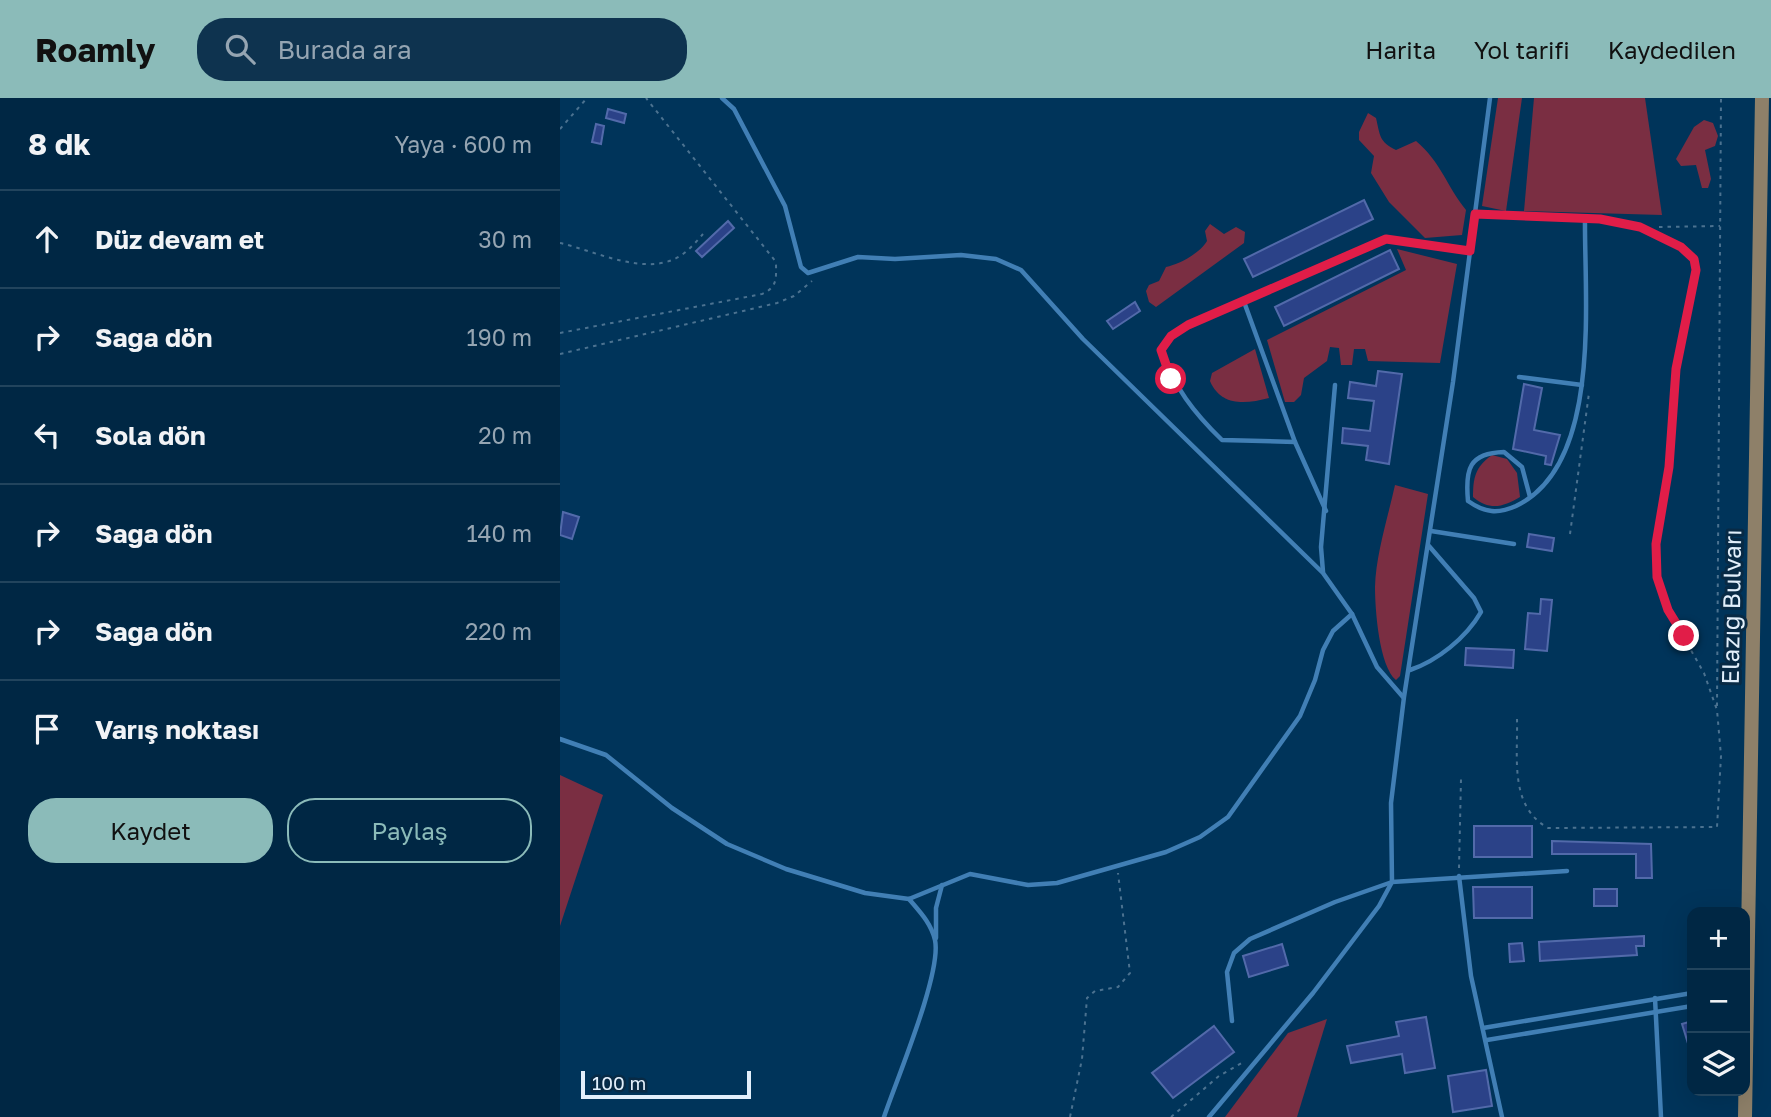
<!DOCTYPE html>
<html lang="tr">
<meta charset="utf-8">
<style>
body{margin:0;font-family:"Golos Text",sans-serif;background:#0e334f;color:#f1f3f6}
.controls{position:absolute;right:21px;bottom:21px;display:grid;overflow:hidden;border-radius:14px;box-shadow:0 7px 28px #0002}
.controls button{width:63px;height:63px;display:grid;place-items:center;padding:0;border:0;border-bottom:2px solid #22445d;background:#002744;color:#f1f3f6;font:35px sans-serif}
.scale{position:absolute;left:21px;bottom:18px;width:170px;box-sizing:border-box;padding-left:7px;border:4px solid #e2effb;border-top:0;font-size:19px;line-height:24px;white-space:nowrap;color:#e2effb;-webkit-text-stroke:5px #082a45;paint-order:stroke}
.stop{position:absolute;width:21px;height:21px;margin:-16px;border:5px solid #e11d48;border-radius:50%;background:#fff}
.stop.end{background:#e11d48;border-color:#fff;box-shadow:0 2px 7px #0008}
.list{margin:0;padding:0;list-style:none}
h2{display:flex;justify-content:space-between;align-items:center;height:91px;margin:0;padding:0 28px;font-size:30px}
h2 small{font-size:23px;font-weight:400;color:#95a5b2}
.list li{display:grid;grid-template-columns:46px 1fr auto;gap:21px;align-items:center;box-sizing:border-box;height:98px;padding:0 28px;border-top:2px solid #22445d}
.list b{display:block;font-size:26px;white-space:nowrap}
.list em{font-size:23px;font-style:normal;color:#95a5b2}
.actions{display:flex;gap:14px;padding:21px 28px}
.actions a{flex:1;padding:16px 0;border:2px solid #8bbbb9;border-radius:28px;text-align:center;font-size:24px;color:#8bbbb9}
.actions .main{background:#8bbbb9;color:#111}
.icon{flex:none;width:38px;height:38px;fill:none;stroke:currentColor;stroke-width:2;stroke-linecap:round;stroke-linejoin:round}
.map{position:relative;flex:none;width:1211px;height:1019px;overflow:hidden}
header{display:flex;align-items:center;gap:42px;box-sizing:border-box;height:98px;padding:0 35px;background:#8bbbb9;color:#111}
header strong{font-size:33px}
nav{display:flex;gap:38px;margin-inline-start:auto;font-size:24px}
.search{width:490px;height:63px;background:#0e334f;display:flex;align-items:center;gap:18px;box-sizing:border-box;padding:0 24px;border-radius:28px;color:#95a5b2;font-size:26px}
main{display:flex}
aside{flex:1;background:#002744}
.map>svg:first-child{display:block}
.green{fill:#7a2e42}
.building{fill:#2b4288;stroke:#526aaa;stroke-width:2}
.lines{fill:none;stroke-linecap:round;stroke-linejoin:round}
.path{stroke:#4b7290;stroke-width:2;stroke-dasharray:3.5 5;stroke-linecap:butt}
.service{stroke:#417fb5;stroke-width:4.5}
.primary{stroke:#8e8069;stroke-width:14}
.route{stroke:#e11d48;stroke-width:9}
.labels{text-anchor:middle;stroke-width:6;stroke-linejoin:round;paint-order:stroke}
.street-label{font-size:24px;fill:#e2effb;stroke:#082a45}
</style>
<header>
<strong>Roamly</strong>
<div class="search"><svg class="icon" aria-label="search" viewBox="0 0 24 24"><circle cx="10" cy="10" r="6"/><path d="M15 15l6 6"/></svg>Burada ara</div>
<nav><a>Harita</a><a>Yol tarifi</a><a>Kaydedilen</a></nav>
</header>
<main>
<aside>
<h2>8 dk<small>Yaya · 600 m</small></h2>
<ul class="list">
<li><svg class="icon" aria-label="ahead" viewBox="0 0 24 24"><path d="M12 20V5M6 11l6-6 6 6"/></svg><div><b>Düz devam et</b></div><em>30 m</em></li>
<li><svg class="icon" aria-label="right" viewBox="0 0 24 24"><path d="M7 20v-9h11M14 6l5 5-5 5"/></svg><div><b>Sağa dön</b></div><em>190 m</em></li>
<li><svg class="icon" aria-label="left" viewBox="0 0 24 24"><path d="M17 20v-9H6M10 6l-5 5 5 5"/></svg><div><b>Sola dön</b></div><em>20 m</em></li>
<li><svg class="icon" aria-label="right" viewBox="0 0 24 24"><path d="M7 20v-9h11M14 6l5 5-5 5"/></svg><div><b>Sağa dön</b></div><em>140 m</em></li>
<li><svg class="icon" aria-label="right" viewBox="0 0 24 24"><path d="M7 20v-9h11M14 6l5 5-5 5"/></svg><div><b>Sağa dön</b></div><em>220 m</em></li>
<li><svg class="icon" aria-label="arrive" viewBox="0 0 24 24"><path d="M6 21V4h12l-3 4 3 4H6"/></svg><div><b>Varış noktası</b></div></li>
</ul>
<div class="actions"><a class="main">Kaydet</a><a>Paylaş</a></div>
</aside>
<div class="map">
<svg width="1211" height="1019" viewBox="0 0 1211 1019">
<rect width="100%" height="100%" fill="#00345a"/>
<g class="green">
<path d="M 938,0 L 962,0 L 946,113 L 922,108 Z"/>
<path d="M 974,0 L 1085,0 L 1102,117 L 964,113 Z"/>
<path d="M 808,15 L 816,20 C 820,37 819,44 836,52 L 856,43 C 881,64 886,87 906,112 L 902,137 L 865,140 L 829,104 L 811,75 L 814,58 L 799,42 L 799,34 Z"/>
<path d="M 1144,22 L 1153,25 L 1158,38 L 1155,48 L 1145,52 L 1151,81 L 1148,90 L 1142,90 L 1136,67 L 1121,68 L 1116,61 L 1134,29 Z"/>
<path d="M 650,126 L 664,136 L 676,129 L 685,134 L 684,145 L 596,209 L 589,204 L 586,193 L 589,187 L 599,183 L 606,169 C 620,166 640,155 647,143 L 645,133 Z"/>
<path d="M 837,151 L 897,166 L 880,265 L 808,263 L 805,251 L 794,251 L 792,267 L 781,267 L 779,250 L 770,249 L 767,263 L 744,280 L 741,297 L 734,304 L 725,304 L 707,242 L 846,172 Z"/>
<path d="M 695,251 L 709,300 C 686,306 661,309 650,283 L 652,275 Z"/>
<path d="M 932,357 L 947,361 L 957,375 L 960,399 C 943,409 930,413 913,399 C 913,380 915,369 932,357 Z"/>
<path d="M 835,387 L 868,396 L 840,578 L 836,582 C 819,568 815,511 815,489 C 816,456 828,419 835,387 Z"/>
<path d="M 0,677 L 43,697 L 0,828 Z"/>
<path d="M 767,921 L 737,1019 L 665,1019 L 728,935 Z"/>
</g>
<g class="building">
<path d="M 48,11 L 66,16 L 64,25 L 46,20 Z"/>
<path d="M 36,26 L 44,28 L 41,46 L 32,44 Z"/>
<path d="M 804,102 L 813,121 L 693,179 L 684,161 Z"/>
<path d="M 168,123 L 174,130 L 142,159 L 136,153 Z"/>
<path d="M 830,152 L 839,171 L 724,228 L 715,209 Z"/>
<path d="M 575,204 L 580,213 L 553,231 L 547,223 Z"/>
<path d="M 818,273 L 842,276 L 829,366 L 806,362 L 808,348 L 782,345 L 783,330 L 810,333 L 814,303 L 788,300 L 790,284 L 816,288 Z"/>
<path d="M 964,286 L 982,290 L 974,332 L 1000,337 L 991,367 L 985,366 L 986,358 L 953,351 Z"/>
<path d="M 3,414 L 19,419 L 12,441 L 0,437 Z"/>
<path d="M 969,436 L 994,440 L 992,453 L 967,449 Z"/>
<path d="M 981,501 L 992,502 L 987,553 L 965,551 L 968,515 L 980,516 Z"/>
<path d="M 906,550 L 954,552 L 953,570 L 905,567 Z"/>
<rect x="914" y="728" width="58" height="31"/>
<path d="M 992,743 L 1091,746 L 1092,780 L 1076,780 L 1076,756 L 992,756 Z"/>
<path d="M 913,789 L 972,789 L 972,820 L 914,820 Z"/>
<rect x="1034" y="791" width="23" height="17"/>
<path d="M 1084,838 L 1084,848 L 1076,848 L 1077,857 L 980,863 L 979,844 Z"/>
<path d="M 962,845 L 964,863 L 950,864 L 949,846 Z"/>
<path d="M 722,846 L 728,867 L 689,879 L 683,858 Z"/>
<path d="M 866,919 L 875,970 L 845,975 L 842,956 L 791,965 L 787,948 L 839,938 L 836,924 Z"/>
<path d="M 1132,923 L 1132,951 L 1130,952 L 1122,926 Z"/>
<path d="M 654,928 L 674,954 L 613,1000 L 592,975 Z"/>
<path d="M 926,972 L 932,1008 L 893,1014 L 888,978 Z"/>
</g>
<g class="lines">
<g class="path">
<path d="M 0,31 L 27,0"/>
<path d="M 1099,129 L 1160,128"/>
<path d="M 0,145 C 36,153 89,181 123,156 C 131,150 137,143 143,136"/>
<path d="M 0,235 L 202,196 C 218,189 216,180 216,164 L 86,0"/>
<path d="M 0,256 L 217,205 L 234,198 L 252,183"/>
<path d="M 1010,436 L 1029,295"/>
<path d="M 1157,608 L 1161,0"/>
<path d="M 957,621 C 958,660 949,708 988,730 L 1157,729 L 1161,658 L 1157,612 L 1144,575 L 1108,512 L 1097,479 L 1096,445 L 1109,369 L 1116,271 L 1136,172 L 1134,161 L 1127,155"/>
<path d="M 899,770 L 901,681"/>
<path d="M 510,1019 L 522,961 L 527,900 L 535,893 L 558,889 L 570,875 L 558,775"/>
<path d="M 611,1019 L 659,978 L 685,963"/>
</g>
<g class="service">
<path d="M 162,0 L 174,11 L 225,108 L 241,169 L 248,175 L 298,159 L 335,161 L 401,157 L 436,161 L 461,172 L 523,241 L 763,475 L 792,516 L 817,569 L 843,599"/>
<path d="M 915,116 L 1040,121 L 1080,129 L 1121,149"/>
<path d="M 683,201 L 735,344 L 766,413"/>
<path d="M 959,279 L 1022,287"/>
<path d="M 735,344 L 662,342 C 634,315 614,289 601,252 L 611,238 L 628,227 L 826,141 L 910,153"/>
<path d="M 970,399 L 962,369 L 944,354 C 909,355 905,371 908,403 C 925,415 938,416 956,408 C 1043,367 1024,200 1025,120"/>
<path d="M 871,433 L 954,446"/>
<path d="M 763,474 L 761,449 L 775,287"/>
<path d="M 850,572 C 877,563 906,540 921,514 L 914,500 L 869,448"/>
<path d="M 0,641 L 46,657 L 112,710 L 167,746 L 226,771 L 305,795 L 349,801 L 410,776 L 468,787 L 497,785 L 606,754 L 640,739 L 668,719 L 740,618 L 755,582 L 763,552 L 773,533 L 792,516"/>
<path d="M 899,778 L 911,878 L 942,1019"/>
<path d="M 376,840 L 376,810 L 382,787"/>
<path d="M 1095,900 L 1101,1019"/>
<path d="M 672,923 L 667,874 L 674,855 L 690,841 L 775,804 L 832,784 L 1007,773"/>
<path d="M 923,930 L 1132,895"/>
<path d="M 927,942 L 1132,908"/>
<path d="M 324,1019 C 336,983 382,875 375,842 C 371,825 360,814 349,801"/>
<path d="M 649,1019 L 753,895 L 819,808 L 832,784 L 831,705 L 844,599 L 893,284 L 930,0"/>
</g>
<path class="primary" d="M 1185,1019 L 1202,0"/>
</g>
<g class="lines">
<path class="route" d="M 611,281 L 601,252 L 611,238 L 628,227 L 826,141 L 910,153 L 915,116 L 1040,121 L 1080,129 L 1121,149 L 1134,161 L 1136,172 L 1116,271 L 1109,369 L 1096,446 L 1097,479 L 1108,512 L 1124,538"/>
</g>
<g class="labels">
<g class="street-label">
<text transform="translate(1172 509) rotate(-89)" y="8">Elazığ Bulvarı</text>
</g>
</g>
</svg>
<div class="controls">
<button>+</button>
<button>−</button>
<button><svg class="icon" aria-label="layers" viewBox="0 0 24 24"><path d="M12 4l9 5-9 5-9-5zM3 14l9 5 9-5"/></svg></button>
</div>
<div class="scale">100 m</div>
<div class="stop" style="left:611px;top:281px"></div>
<div class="stop end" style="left:1124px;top:538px"></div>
</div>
</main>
